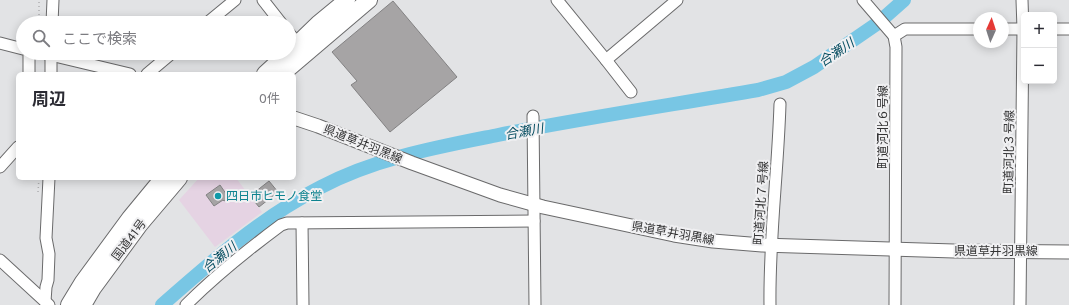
<!DOCTYPE html>
<html lang="ja">
<meta charset="utf-8">
<style>
body{margin:0;font-family:Overpass,"Noto Sans JP",sans-serif;background:#f7f7f7;color:#2b2b33}
.controls{position:absolute;right:12px;top:12px;display:grid;overflow:hidden;border-radius:6px;box-shadow:0 2px 10px #0003}
.controls button{width:36px;height:36px;display:grid;place-items:center;padding:0;border:0;border-bottom:1px solid #e1e1e2;background:#fff;color:#2b2b33;font:20px sans-serif}
.compass{position:absolute;left:973px;top:12px;width:36px;height:36px;border-radius:50%;background:#fff;box-shadow:0 2px 10px #0003;rotate:3deg}
.list{margin:0;padding:0;list-style:none}
h2{display:flex;justify-content:space-between;align-items:center;height:52px;margin:0;padding:0 16px;font-size:17px}
h2 small{font-size:13px;font-weight:400;color:#7c7c81}
.icon{flex:none;width:22px;height:22px;fill:none;stroke:currentColor;stroke-width:2;stroke-linecap:round;stroke-linejoin:round}
.map{position:relative;flex:none;width:1069px;height:305px;overflow:hidden}
.search{position:absolute;background:#fff;box-shadow:0 2px 10px #0003;left:16px;top:16px;width:280px;height:44px;display:flex;align-items:center;gap:10px;box-sizing:border-box;padding:0 14px;border-radius:22px;color:#7c7c81;font-size:15px}
.panel{position:absolute;background:#fff;box-shadow:0 2px 10px #0003;left:16px;top:72px;width:280px;height:108px;border-radius:6px}
.map>svg:first-child{display:block}
.commercial{fill:#e5d3e3}
.lines{fill:none;stroke-linecap:round;stroke-linejoin:round}
.river{stroke:#78c6e4;stroke-width:14}
.building{fill:#a6a4a5;stroke:#838283}
.minor-casing{stroke:#6a6a6b;stroke-width:13}
.major-casing{stroke:#6a6a6b;stroke-width:15}
.highway-casing{stroke:#6a6a6b;stroke-width:18}
.path{stroke:#aeaeb0;stroke-width:1.5;stroke-dasharray:1 3;stroke-linecap:butt}
.minor{stroke:#fff;stroke-width:11}
.major{stroke:#fff;stroke-width:13}
.highway{stroke:#fff;stroke-width:16}
.culture-dot{fill:#0f9aa8;stroke:#f0f0f2;stroke-width:1.5}
.labels{text-anchor:middle;stroke-width:4;stroke-linejoin:round;paint-order:stroke}
.street-label{font-size:12px;fill:#343435;stroke:#f0f0f2}
.culture-label{font-size:12px;fill:#0d838f;stroke:#f0f0f2;text-anchor:start}
.water-label{font-size:13px;font-style:italic;fill:#034b5f;stroke:#f0f0f2}
</style>
<div class="map">
<svg width="1069" height="305" viewBox="0 0 1069 305">
<rect width="100%" height="100%" fill="#e2e3e5"/>
<path class="commercial" d="M 199,178 L 236,178 L 262,212 L 215,247 L 179,200 Z"/>
<g class="lines">
<path class="river" d="M 162,305 C 212,261 262,217 321,187 C 376,158 438,147 498,135 C 584,118 671,105 758,90 L 786,82 L 814,67 L 878,23 L 904,0"/>
</g>
<g class="building">
<path d="M 393,1 L 457,77 L 390,132 L 351,85 L 357,81 L 332,52 Z"/>
<path d="M 269,181 L 278,192 L 259,207 L 250,196 Z"/>
<path d="M 220,185 L 229,198 L 224,201 L 223,200 L 214,206 L 206,195 Z"/>
</g>
<g class="lines">
<g class="minor-casing">
<g id="minor">
<path d="M 263,0 L 281,23"/>
<path d="M 557,0 L 606,60 L 631,92"/>
<path d="M 863,0 L 894,36"/>
<path d="M 52,23 L 53,0"/>
<path d="M 207,23 L 235,0"/>
<path d="M 1003,29 L 1024,29"/>
<path d="M 1054,29 L 1069,29"/>
<path d="M 289,33 L 298,44"/>
<path d="M 0,43 L 23,49"/>
<path d="M 42,53 L 130,74"/>
<path d="M 606,60 L 677,0"/>
<path d="M 29,74 L 29,53"/>
<path d="M 51,74 L 51,53"/>
<path d="M 147,74 L 172,53"/>
<path d="M 533,116 L 535,305"/>
<path d="M 0,167 L 18,147"/>
<path d="M 302,223 L 303,305"/>
<path d="M 0,260 L 49,305"/>
<path d="M 45,301 L 46,287 L 48,280 L 49,254 L 46,238 L 49,178"/>
<path d="M 186,305 C 216,275 246,251 281,225 L 287,223 L 534,221"/>
<path d="M 770,305 C 769,238 778,171 780,104"/>
<path d="M 895,305 L 896,47 L 894,36 L 905,29 L 979,29"/>
<path d="M 1020,305 L 1023,29 L 1022,0"/>
</g>
</g>
<g class="major-casing">
<path id="major" d="M 294,118 L 318,126 L 412,163 L 500,195 L 543,207 L 674,235 L 713,241 L 762,245 L 954,251 L 1069,252"/>
</g>
<g class="highway-casing">
<g id="highway">
<path d="M 289,52 L 318,24 L 347,0"/>
<path d="M 265,74 L 288,53"/>
<path d="M 282,74 L 369,0"/>
<path d="M 69,305 L 83,282 L 130,218 L 163,178"/>
<path d="M 83,305 L 93,288 L 140,224 L 179,178"/>
</g>
</g>
<g class="path">
<path d="M 39,23 L 39,0"/>
<path d="M 38,192 L 39,178"/>
</g>
<use href="#minor" class="minor"/>
<use href="#major" class="major"/>
<use href="#highway" class="highway"/>
</g>
<circle class="culture-dot" cx="218" cy="196" r="4"/>
<g class="labels">
<g class="street-label">
<text transform="translate(883 127) rotate(-90)" y="4">町道河北６号線</text>
<text transform="translate(363 144) rotate(22)" y="4">県道草井羽黒線</text>
<text transform="translate(1009 152) rotate(-89)" y="4">町道河北３号線</text>
<text transform="translate(761 203) rotate(-86)" y="4">町道河北７号線</text>
<text transform="translate(673 233) rotate(10)" y="4">県道草井羽黒線</text>
<text transform="translate(129 240) rotate(-53)" y="4">国道41号</text>
<text x="996" y="255">県道草井羽黒線</text>
</g>
<g class="culture-label">
<text x="226" y="200">四日市ヒモノ食堂</text>
</g>
<g class="water-label">
<text transform="translate(836 52) rotate(-34)" y="5">合瀬川</text>
<text transform="translate(524 131) rotate(-10)" y="5">合瀬川</text>
<text transform="translate(219 257) rotate(-39)" y="5">合瀬川</text>
</g>
</g>
</svg>
<div class="controls">
<button>+</button>
<button>−</button>
</div>
<svg class="compass" viewBox="-18 -18 36 36"><path d="M0-13l5 13h-10z" fill="#e53935"/><path d="M0 13l5-13h-10z" fill="#7c7c81"/></svg>
<div class="search"><svg class="icon" aria-label="search" viewBox="0 0 24 24"><circle cx="10" cy="10" r="6"/><path d="M15 15l6 6"/></svg>ここで検索</div>
<section class="panel">
<h2>周辺<small>0件</small></h2>
<ul class="list">
</ul>
</section>
</div>
